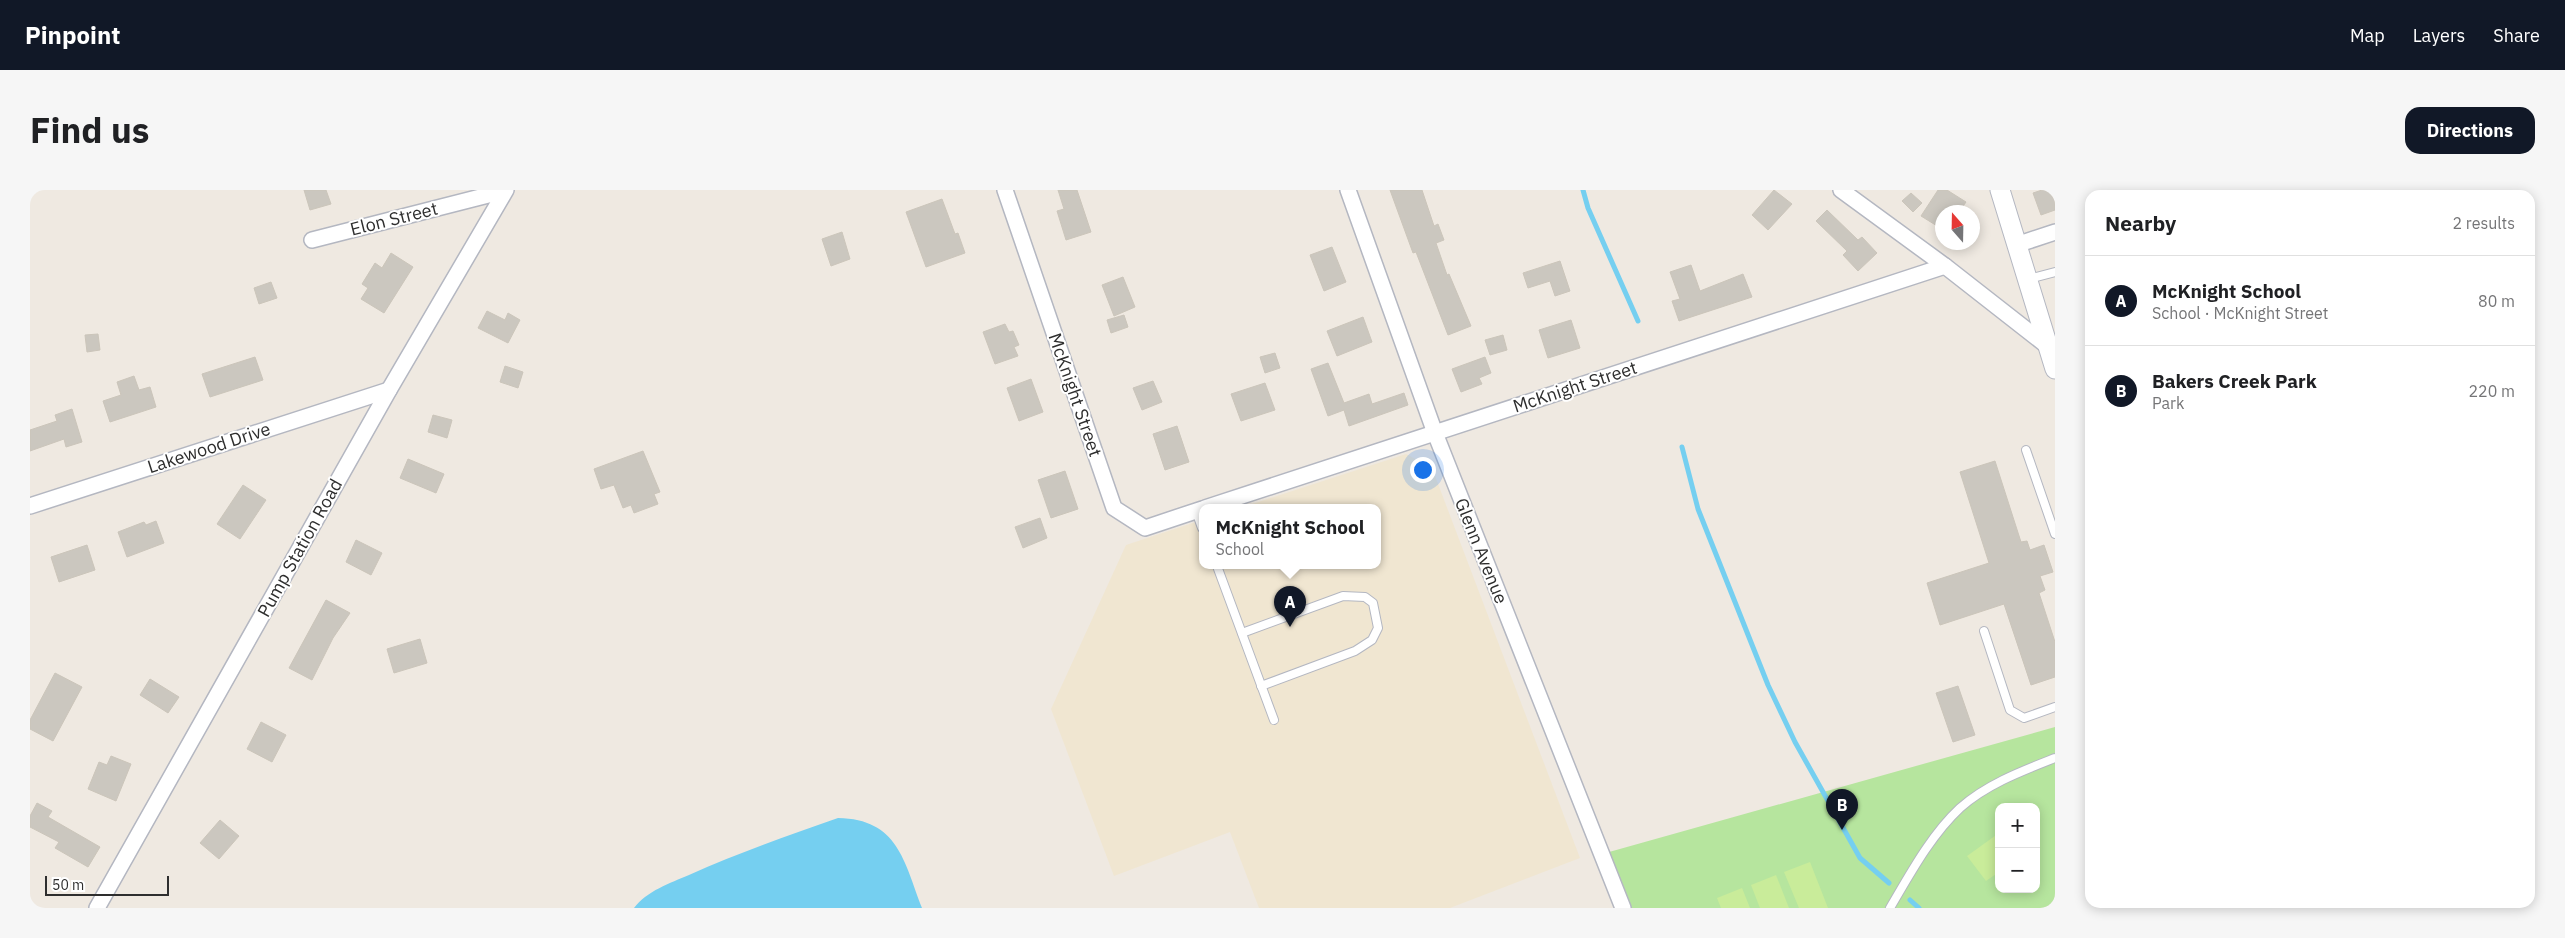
<!DOCTYPE html>
<meta charset="utf-8">
<style>
body{margin:0;font-family:"IBM Plex Sans",sans-serif;background:#f6f6f6;color:#202124}
.controls{position:absolute;right:15px;bottom:15px;display:grid;overflow:hidden;border-radius:10px;box-shadow:0 2px 12px #0003}
.controls button{width:45px;height:45px;display:grid;place-items:center;padding:0;border:0;border-bottom:1px solid #e0e0e0;background:#fff;color:#202124;font:25px sans-serif}
.compass{position:absolute;left:1905px;top:15px;width:45px;height:45px;border-radius:50%;background:#fff;box-shadow:0 2px 12px #0003;rotate:340deg}
.scale{position:absolute;left:15px;bottom:12px;width:124px;box-sizing:border-box;padding-left:5px;border:2px solid #2e2e2e;border-top:0;font-size:14px;line-height:18px;white-space:nowrap;color:#2e2e2e;-webkit-text-stroke:4px #fff;paint-order:stroke}
.you{position:absolute;left:1392px;top:279px;width:18px;height:18px;margin:-12px;border:4px solid #fff;border-radius:50%;background:#1a73e8;box-shadow:0 0 0 8px #1a73e833}
.badge{display:grid;place-items:center;width:32px;height:32px;border-radius:50%;background:#111827;color:#fff;font-size:16px;font-weight:700}
.pin{position:absolute;translate:-50% -41px;filter:drop-shadow(0 1px 2px #0008)}
.pin::after{content:'';position:absolute;top:26px;width:18px;height:15px;background:inherit;clip-path:polygon(0 0,100% 0,50% 100%)}
.popup{position:absolute;left:1169px;top:314px;width:182px;height:65px;box-sizing:border-box;display:grid;place-content:center;border-radius:10px;background:#fff;filter:drop-shadow(0 1px 4px #0005);font-size:16px;white-space:nowrap;color:#757577}
.popup b{font-size:19px;color:#202124}
.popup::after{content:'';position:absolute;left:50%;top:100%;margin-left:-10px;border:10px solid transparent;border-top-color:#fff}
.list{margin:0;padding:0;list-style:none}
h2{display:flex;justify-content:space-between;align-items:center;height:65px;margin:0;padding:0 20px;font-size:21px}
h2 small{font-size:16px;font-weight:400;color:#757577}
.list li{display:grid;grid-template-columns:32px 1fr auto;gap:15px;align-items:center;box-sizing:border-box;height:90px;padding:0 20px;border-top:1px solid #e0e0e0}
.list b{display:block;font-size:19px;white-space:nowrap}
.list p{margin:0;font-size:16px;white-space:nowrap;color:#757577}
.list em{font-size:16px;font-style:normal;color:#757577}
.map{position:relative;flex:none;width:2025px;height:718px;overflow:hidden;border-radius:15px}
header{display:flex;align-items:center;gap:30px;box-sizing:border-box;height:70px;padding:0 25px;background:#111827;color:#fff}
header strong{font-size:24px}
nav{display:flex;gap:28px;margin-inline-start:auto;font-size:18px}
.intro{display:flex;align-items:center;justify-content:space-between;box-sizing:border-box;height:120px;padding:0 30px}
h1{margin:0;font-size:35px}
.button{padding:12px 22px;border-radius:15px;background:#111827;color:#fff;font-size:18px;font-weight:700}
main{display:flex;gap:30px;padding:0 30px}
aside{flex:1;background:#fff;border-radius:15px;box-shadow:0 2px 12px #0003}
.map>svg:first-child{display:block}
.education{fill:#f0e6d1}
.green{fill:#b6e59e;fill-rule:evenodd}
.pitch{fill:#c9ec9a}
.water{fill:#75cff0}
.lines{fill:none;stroke-linecap:round;stroke-linejoin:round}
.stream{stroke:#75cff0;stroke-width:5}
.building{fill:#cbc7bf;stroke:#cbc5ba}
.service-casing{stroke:#b4b7c1;stroke-width:10}
.minor-casing{stroke:#b4b7c1;stroke-width:18}
.tertiary-casing{stroke:#b4b7c1;stroke-width:21}
.service{stroke:#fff;stroke-width:8}
.minor{stroke:#fff;stroke-width:15}
.tertiary{stroke:#fff;stroke-width:19}
.labels{text-anchor:middle;stroke-width:4;stroke-linejoin:round;paint-order:stroke}
.street-label{font-size:18px;fill:#2e2e2e;stroke:#fff}
</style>
<header>
<strong>Pinpoint</strong>
<nav><a>Map</a><a>Layers</a><a>Share</a></nav>
</header>
<div class="intro"><h1>Find us</h1><a class="button">Directions</a></div>
<main>
<div class="map">
<svg width="2025" height="718" viewBox="0 0 2025 718">
<rect width="100%" height="100%" fill="#efe9e1"/>
<path class="education" d="M 1376,264 L 1402,278 L 1550,668 L 1420,718 L 1229,718 L 1200,642 L 1084,686 L 1021,519 L 1096,355 L 1172,330 L 1172,376 L 1348,376 L 1348,318 L 1210,318 Z"/>
<path class="green" d="M 2025,537 L 2025,718 L 1593,718 L 1572,664 ZM 1969,617 L 2006,617 L 2006,699 L 1969,699 Z"/>
<g class="pitch">
<path d="M 1969,643 L 1969,682 L 1956,691 L 1937,666 Z"/>
<path d="M 1780,672 L 1798,718 L 1769,718 L 1754,682 Z"/>
<path d="M 1746,685 L 1759,718 L 1730,718 L 1721,695 Z"/>
<path d="M 1712,698 L 1720,718 L 1691,718 L 1687,708 Z"/>
</g>
<path class="water" d="M 808,628 C 868,629 874,671 892,718 L 604,718 C 617,701 640,693 659,685 C 708,663 757,646 808,628 Z"/>
<g class="lines">
<g class="stream">
<path d="M 1553,0 L 1558,18 L 1608,131"/>
<path d="M 1652,257 L 1668,319 L 1738,495 L 1765,552 L 1830,668 L 1859,693"/>
<path d="M 1880,710 L 1889,718"/>
</g>
</g>
<g class="building">
<path d="M 274,0 L 296,0 L 301,14 L 280,20 Z"/>
<path d="M 1028,0 L 1047,0 L 1061,42 L 1036,50 L 1027,21 L 1034,19 Z"/>
<path d="M 1360,0 L 1392,0 L 1404,36 L 1408,34 L 1414,50 L 1406,53 L 1417,85 L 1419,84 L 1441,136 L 1418,145 L 1386,62 L 1383,63 Z"/>
<path d="M 1744,0 L 1762,14 L 1738,40 L 1722,25 Z"/>
<path d="M 1908,0 L 1917,0 L 1936,12 L 1929,22 L 1912,22 L 1912,39 L 1891,26 Z"/>
<path d="M 2012,0 L 2025,0 L 2025,20 L 2011,25 L 2003,3 Z"/>
<path d="M 1881,3 L 1892,13 L 1883,22 L 1872,11 Z"/>
<path d="M 912,9 L 925,44 L 928,43 L 935,63 L 896,77 L 876,22 Z"/>
<path d="M 1797,20 L 1828,50 L 1832,47 L 1847,63 L 1828,81 L 1813,65 L 1817,61 L 1786,31 Z"/>
<path d="M 812,42 L 820,69 L 801,76 L 792,49 Z"/>
<path d="M 1302,57 L 1316,92 L 1294,101 L 1280,65 Z"/>
<path d="M 361,63 L 383,77 L 354,123 L 331,109 L 338,98 L 332,94 L 345,73 L 352,78 Z"/>
<path d="M 1530,71 L 1540,101 L 1525,106 L 1520,91 L 1498,98 L 1493,83 Z"/>
<path d="M 1661,75 L 1670,101 L 1713,84 L 1722,107 L 1649,131 L 1642,111 L 1650,109 L 1640,82 Z"/>
<path d="M 1093,87 L 1105,117 L 1084,126 L 1072,95 Z"/>
<path d="M 241,92 L 247,108 L 229,114 L 224,98 Z"/>
<path d="M 457,121 L 475,130 L 478,123 L 490,130 L 478,153 L 448,138 Z"/>
<path d="M 1094,125 L 1098,137 L 1081,143 L 1077,130 Z"/>
<path d="M 1333,127 L 1342,152 L 1307,166 L 1297,141 Z"/>
<path d="M 1541,130 L 1550,158 L 1518,168 L 1509,140 Z"/>
<path d="M 975,134 L 979,142 L 983,141 L 989,155 L 984,157 L 988,166 L 965,174 L 953,142 Z"/>
<path d="M 68,144 L 70,160 L 57,162 L 55,145 Z"/>
<path d="M 1473,145 L 1477,160 L 1460,165 L 1455,150 Z"/>
<path d="M 1245,163 L 1250,178 L 1235,183 L 1230,167 Z"/>
<path d="M 225,167 L 233,190 L 180,207 L 172,184 Z"/>
<path d="M 1455,167 L 1461,183 L 1449,188 L 1452,194 L 1431,202 L 1422,179 Z"/>
<path d="M 1298,173 L 1314,213 L 1339,204 L 1342,214 L 1374,203 L 1378,215 L 1319,236 L 1314,220 L 1298,226 L 1281,179 Z"/>
<path d="M 475,176 L 493,182 L 488,198 L 470,192 Z"/>
<path d="M 104,186 L 109,200 L 120,197 L 126,217 L 80,232 L 73,211 L 91,205 L 87,192 Z"/>
<path d="M 1001,189 L 1013,222 L 989,231 L 977,198 Z"/>
<path d="M 1123,191 L 1132,212 L 1112,220 L 1103,198 Z"/>
<path d="M 1235,193 L 1245,220 L 1211,231 L 1201,204 Z"/>
<path d="M 42,219 L 52,252 L 36,257 L 34,249 L 0,261 L 0,240 L 27,231 L 25,225 Z"/>
<path d="M 403,225 L 422,230 L 417,248 L 398,242 Z"/>
<path d="M 1147,236 L 1159,272 L 1135,280 L 1123,244 Z"/>
<path d="M 613,261 L 630,302 L 624,304 L 628,314 L 604,323 L 601,315 L 593,318 L 584,295 L 571,299 L 564,279 Z"/>
<path d="M 378,269 L 414,284 L 406,303 L 370,288 Z"/>
<path d="M 1965,271 L 1991,352 L 1997,351 L 2000,360 L 2014,355 L 2023,382 L 2010,386 L 2015,400 L 2009,403 L 2025,452 L 2025,487 L 2001,495 L 1974,414 L 1910,435 L 1897,393 L 1959,373 L 1930,282 Z"/>
<path d="M 1035,281 L 1048,319 L 1021,328 L 1008,290 Z"/>
<path d="M 213,295 L 236,310 L 210,349 L 187,334 Z"/>
<path d="M 1010,328 L 1017,348 L 993,358 L 985,337 Z"/>
<path d="M 126,331 L 134,353 L 97,367 L 88,342 L 114,332 L 116,335 Z"/>
<path d="M 326,350 L 352,363 L 341,385 L 316,372 Z"/>
<path d="M 57,355 L 65,380 L 29,392 L 21,367 Z"/>
<path d="M 296,410 L 320,423 L 303,448 L 282,490 L 259,478 Z"/>
<path d="M 390,449 L 397,473 L 364,483 L 357,459 Z"/>
<path d="M 25,483 L 52,497 L 23,551 L 0,539 L 0,530 Z"/>
<path d="M 120,489 L 149,507 L 138,523 L 110,505 Z"/>
<path d="M 1928,496 L 1945,545 L 1923,552 L 1906,503 Z"/>
<path d="M 231,532 L 256,545 L 242,572 L 217,559 Z"/>
<path d="M 81,566 L 101,574 L 86,611 L 58,599 L 69,572 L 77,575 Z"/>
<path d="M 7,613 L 22,621 L 18,627 L 70,657 L 58,677 L 25,658 L 29,652 L 0,637 L 0,626 Z"/>
<path d="M 190,630 L 209,646 L 189,669 L 170,653 Z"/>
</g>
<g class="lines">
<g class="service-casing">
<g id="service">
<path d="M 1999,89 L 2025,82"/>
<path d="M 1996,260 L 2025,344"/>
<path d="M 1166,321 L 1172,338"/>
<path d="M 1187,376 L 1244,530"/>
<path d="M 1954,441 L 1980,520 L 1994,528 L 2025,517"/>
<path d="M 1212,443 L 1313,406 L 1335,407 L 1343,413 L 1348,438 L 1342,450 L 1325,461 L 1231,496"/>
<path d="M 1860,718 C 1880,684 1901,645 1930,618 C 1957,594 1992,581 2025,568"/>
</g>
</g>
<g class="minor-casing">
<g id="minor">
<path d="M 975,0 L 1084,318 L 1115,338 L 1172,319"/>
<path d="M 1318,0 L 1405,243 L 1593,718"/>
<path d="M 1811,0 L 1915,76 L 2016,155"/>
<path d="M 282,50 L 474,1"/>
<path d="M 1986,55 L 2025,42"/>
<path d="M 0,316 L 359,200"/>
<path d="M 1175,318 L 1915,76"/>
<path d="M 67,718 L 359,200 L 476,0"/>
</g>
</g>
<g class="tertiary-casing">
<path id="tertiary" d="M 1970,0 L 2025,179"/>
</g>
<use href="#service" class="service"/>
<use href="#minor" class="minor"/>
<use href="#tertiary" class="tertiary"/>
</g>
<g class="labels">
<g class="street-label">
<text transform="translate(364 29) rotate(-14)" y="6">Elon Street</text>
<text transform="translate(1545 197) rotate(-18)" y="6">McKnight Street</text>
<text transform="translate(1045 205) rotate(71)" y="6">McKnight Street</text>
<text transform="translate(179 258) rotate(-18)" y="6">Lakewood Drive</text>
<text transform="translate(270 358) rotate(-61)" y="6">Pump Station Road</text>
<text transform="translate(1451 361) rotate(68)" y="6">Glenn Avenue</text>
</g>
</g>
</svg>
<div class="controls">
<button>+</button>
<button>−</button>
</div>
<svg class="compass" viewBox="-18 -18 36 36"><path d="M0-13l5 13h-10z" fill="#e53935"/><path d="M0 13l5-13h-10z" fill="#757577"/></svg>
<div class="scale">50 m</div>
<div class="you"></div>
<div class="pin badge" style="left:1260px;top:437px">A</div>
<div class="popup"><b>McKnight School</b>School</div>
<div class="pin badge" style="left:1812px;top:640px">B</div>
</div>
<aside>
<h2>Nearby<small>2 results</small></h2>
<ul class="list">
<li><span class="badge">A</span><div><b>McKnight School</b><p>School · McKnight Street</p></div><em>80 m</em></li>
<li><span class="badge">B</span><div><b>Bakers Creek Park</b><p>Park</p></div><em>220 m</em></li>
</ul>
</aside>
</main>
